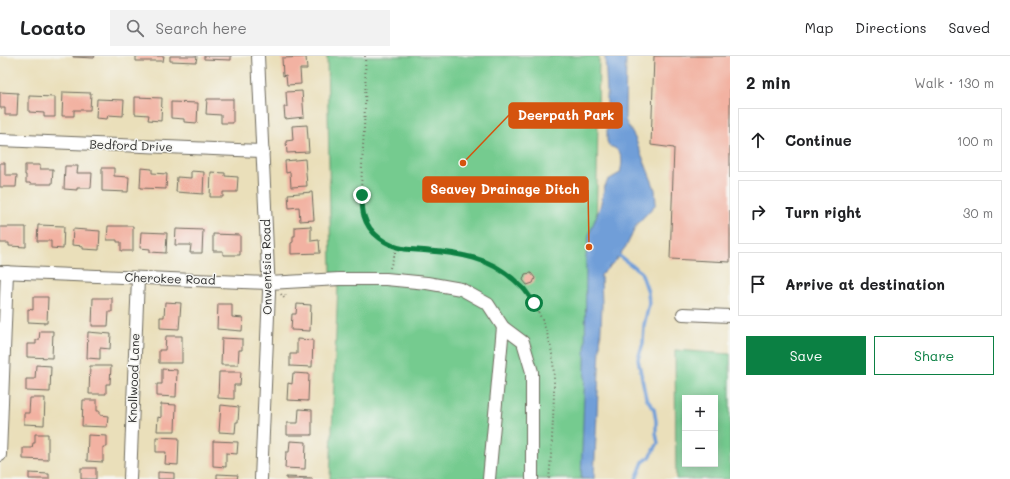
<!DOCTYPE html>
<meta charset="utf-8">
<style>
body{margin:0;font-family:Mali,sans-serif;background:#f2f2f2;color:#202124}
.controls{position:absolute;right:12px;bottom:12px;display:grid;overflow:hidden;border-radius:0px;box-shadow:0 2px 10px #0003}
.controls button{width:36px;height:36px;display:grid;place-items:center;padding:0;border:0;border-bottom:1px solid #e0e0e0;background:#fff;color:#202124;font:20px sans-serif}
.stop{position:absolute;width:12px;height:12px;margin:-9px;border:3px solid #0b8043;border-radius:50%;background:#fff}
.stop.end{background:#0b8043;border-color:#fff;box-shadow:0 1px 4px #0008}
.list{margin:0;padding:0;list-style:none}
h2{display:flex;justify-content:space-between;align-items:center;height:52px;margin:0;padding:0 16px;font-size:17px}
h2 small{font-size:13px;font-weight:400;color:#757577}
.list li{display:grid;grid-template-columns:26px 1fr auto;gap:12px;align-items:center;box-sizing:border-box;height:64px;margin:0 8px 8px;padding:0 8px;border:1px solid #e0e0e0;border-radius:0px}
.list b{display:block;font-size:15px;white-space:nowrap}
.list em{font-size:13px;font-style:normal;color:#757577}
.actions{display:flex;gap:8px;padding:12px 16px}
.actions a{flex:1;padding:9px 0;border:1px solid #0b8043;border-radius:0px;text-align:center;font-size:14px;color:#0b8043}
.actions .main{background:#0b8043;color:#fff}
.icon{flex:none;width:22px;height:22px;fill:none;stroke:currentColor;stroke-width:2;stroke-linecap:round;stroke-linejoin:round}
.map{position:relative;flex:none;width:730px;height:423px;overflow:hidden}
header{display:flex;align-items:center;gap:24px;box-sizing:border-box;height:56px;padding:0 20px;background:#fff;border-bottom:1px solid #e0e0e0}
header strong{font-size:19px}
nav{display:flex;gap:22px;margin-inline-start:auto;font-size:14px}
.search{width:280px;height:36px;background:#f2f2f2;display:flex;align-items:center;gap:10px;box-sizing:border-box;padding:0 14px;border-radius:0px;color:#757577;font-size:15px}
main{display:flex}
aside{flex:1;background:#fff}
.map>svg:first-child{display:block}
.green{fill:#75cb8f;stroke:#507b5d;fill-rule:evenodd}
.water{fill:#6f9ed8;stroke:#4d6482}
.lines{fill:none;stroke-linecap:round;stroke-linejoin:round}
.stream{stroke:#6f9ed8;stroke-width:3.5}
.building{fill:#f2b2a2}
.minor-casing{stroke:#6e6a5d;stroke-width:14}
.path{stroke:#6e6a5d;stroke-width:2;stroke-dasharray:1 3;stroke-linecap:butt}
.minor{stroke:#fff;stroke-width:12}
.route{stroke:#0b8043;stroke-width:5}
.labels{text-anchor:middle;stroke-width:3;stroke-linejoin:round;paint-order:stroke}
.street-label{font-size:12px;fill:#2b2b2b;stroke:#f6f6f2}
.leader{fill:none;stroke:#d5540f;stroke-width:1.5}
.callout-dot{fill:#d5540f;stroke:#f6f6f2;stroke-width:1.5}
.callout{fill:#d5540f;stroke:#d5540f;stroke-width:1.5}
.callout-label{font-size:13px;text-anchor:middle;font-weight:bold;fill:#fff}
</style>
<header>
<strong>Locato</strong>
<div class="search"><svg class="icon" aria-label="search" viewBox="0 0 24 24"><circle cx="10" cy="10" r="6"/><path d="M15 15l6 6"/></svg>Search here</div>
<nav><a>Map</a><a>Directions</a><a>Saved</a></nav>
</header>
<main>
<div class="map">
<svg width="730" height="423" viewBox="0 0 730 423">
<rect width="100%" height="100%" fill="#f6f6f2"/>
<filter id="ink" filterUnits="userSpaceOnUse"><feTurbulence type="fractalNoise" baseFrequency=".025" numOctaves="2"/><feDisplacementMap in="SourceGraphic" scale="8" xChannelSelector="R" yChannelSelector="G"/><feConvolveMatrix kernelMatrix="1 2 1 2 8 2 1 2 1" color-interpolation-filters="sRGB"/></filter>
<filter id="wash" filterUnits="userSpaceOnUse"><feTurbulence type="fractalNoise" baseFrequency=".012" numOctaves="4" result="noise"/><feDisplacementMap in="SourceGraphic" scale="16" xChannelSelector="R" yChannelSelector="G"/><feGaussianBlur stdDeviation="0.9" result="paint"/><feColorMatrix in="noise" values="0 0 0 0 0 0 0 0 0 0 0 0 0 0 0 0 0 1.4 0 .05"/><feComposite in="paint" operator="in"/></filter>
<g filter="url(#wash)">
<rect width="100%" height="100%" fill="#eadfba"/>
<g class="green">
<path d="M 327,0 L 599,0 L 592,423 L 330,423 L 338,228 L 331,215 Z"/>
<path d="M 675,294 L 730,298 L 730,423 L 676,423 ZM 685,342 L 715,342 L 715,408 L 685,408 Z"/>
</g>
<path class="water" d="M 605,0 L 626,0 L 625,64 L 635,82 L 655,133 L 656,148 L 637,168 L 627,189 L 615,205 L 601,219 L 602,249 L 594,423 L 581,423 L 585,310 L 586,200 L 589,179 L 600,151 L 605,130 L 608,124 L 620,117 C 622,109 624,99 616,93 C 610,89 610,93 607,85 L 607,37 Z"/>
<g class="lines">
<path class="stream" d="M 619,200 L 641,216 L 648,236 L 649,248 L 644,269 L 643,287 L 638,303 L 646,342 L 654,353 L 656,365 L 656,377 L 658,387 L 650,401 L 643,406 L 636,423"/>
</g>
<g id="blocks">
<g class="building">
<path d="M 73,0 L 95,0 L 94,2 L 73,1 Z"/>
<path d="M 136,0 L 164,0 L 163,5 L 136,5 Z"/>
<path d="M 170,0 L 197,0 L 196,6 L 170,5 Z"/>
<path d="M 204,0 L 231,0 L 231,4 L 204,3 Z"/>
<path d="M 654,0 L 730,0 L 730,206 L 670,203 L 674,92 L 651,89 Z"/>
<path d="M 306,1 L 307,13 L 300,13 L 301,28 L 287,29 L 286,19 L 283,20 L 282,2 Z"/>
<path d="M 302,35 L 304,61 L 285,63 L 284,51 L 287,51 L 286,36 Z"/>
<path d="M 0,36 L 18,37 L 17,59 L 5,59 L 5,52 L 0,52 Z"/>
<path d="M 63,36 L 91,37 L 90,54 L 74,54 L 74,60 L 62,60 Z"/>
<path d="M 29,40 L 55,41 L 55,61 L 44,61 L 44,57 L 29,56 Z"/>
<path d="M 135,41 L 162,42 L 161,65 L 148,64 L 149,59 L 135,58 Z"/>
<path d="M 97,43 L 124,44 L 123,60 L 108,59 L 107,63 L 96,62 Z"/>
<path d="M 207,43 L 233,43 L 233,67 L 221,67 L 221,59 L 206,58 Z"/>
<path d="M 171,46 L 198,47 L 197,67 L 184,66 L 184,63 L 171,62 Z"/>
<path d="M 307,69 L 309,96 L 287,97 L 286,85 L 293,84 L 292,70 Z"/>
<path d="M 305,103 L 307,130 L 291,131 L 290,116 L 286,117 L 285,105 Z"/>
<path d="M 0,107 L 5,107 L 5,119 L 17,119 L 16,131 L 0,131 Z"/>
<path d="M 25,109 L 40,109 L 40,113 L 53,113 L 52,128 L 30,128 L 30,127 L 26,127 L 26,119 L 25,119 Z"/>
<path d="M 65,110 L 78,110 L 77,117 L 92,117 L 91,132 L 77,132 L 77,134 L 64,133 Z"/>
<path d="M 102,112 L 114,112 L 114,120 L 129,121 L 128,136 L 102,135 Z"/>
<path d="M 141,112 L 152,113 L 152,117 L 167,118 L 166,133 L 140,132 Z"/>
<path d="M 191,115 L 204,116 L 203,138 L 176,136 L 177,121 L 191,122 Z"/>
<path d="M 211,116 L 225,117 L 225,120 L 238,121 L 237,136 L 223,136 L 223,141 L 210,141 Z"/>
<path d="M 312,136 L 314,164 L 300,165 L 299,151 L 289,152 L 288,138 Z"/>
<path d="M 38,169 L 64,170 L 63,193 L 51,192 L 51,185 L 37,185 Z"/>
<path d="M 108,170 L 133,170 L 133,195 L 121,195 L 121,186 L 117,186 L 117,184 L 107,184 Z"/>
<path d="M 311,170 L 311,185 L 319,184 L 320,197 L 291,198 L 291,187 L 293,186 L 293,180 L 295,180 L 295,171 Z"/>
<path d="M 0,171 L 26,171 L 26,191 L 9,190 L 9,187 L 0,187 Z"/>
<path d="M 73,173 L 100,175 L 99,194 L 83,193 L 83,190 L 72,189 Z"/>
<path d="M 176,173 L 203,174 L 202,197 L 190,197 L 191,189 L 175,189 Z"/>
<path d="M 141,176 L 167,177 L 166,197 L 150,196 L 150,193 L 140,192 Z"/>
<path d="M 213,178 L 240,179 L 240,199 L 223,199 L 223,195 L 213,195 Z"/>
<path d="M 531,217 L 535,222 L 533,227 L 527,229 L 523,224 L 525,218 Z"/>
<path d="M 33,241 L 48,241 L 47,267 L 28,266 L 28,253 L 33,254 Z"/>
<path d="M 93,242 L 112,242 L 112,256 L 109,256 L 108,270 L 92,270 Z"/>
<path d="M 165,246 L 181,247 L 179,273 L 160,272 L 160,261 L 164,261 Z"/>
<path d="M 218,248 L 232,248 L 232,261 L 243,262 L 242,275 L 217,273 Z"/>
<path d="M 297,248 L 311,249 L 310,275 L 291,274 L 292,258 L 296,258 Z"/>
<path d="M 40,275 L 53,275 L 52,302 L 27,301 L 27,288 L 36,288 L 36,284 L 39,284 Z"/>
<path d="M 88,276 L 111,278 L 110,293 L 100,292 L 100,303 L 87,302 Z"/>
<path d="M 166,280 L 182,280 L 182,307 L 159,307 L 159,294 L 165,294 Z"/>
<path d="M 222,282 L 242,283 L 242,294 L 239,294 L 238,309 L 221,309 Z"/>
<path d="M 297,283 L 313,284 L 312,311 L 290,310 L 290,298 L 297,298 Z"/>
<path d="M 36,309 L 51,310 L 50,336 L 26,335 L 26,323 L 35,323 Z"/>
<path d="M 90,310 L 111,310 L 110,328 L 106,328 L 106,338 L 89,338 Z"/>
<path d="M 162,313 L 177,314 L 176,341 L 157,340 L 157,328 L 162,328 Z"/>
<path d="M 219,316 L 241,316 L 240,329 L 234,329 L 234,343 L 218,342 Z"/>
<path d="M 293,317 L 309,318 L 308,345 L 287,344 L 288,327 L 292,328 Z"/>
<path d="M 30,342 L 45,342 L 44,369 L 24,368 L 24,357 L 29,357 Z"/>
<path d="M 83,344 L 97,344 L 97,355 L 100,355 L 100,359 L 108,360 L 107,371 L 82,370 Z"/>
<path d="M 161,348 L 176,349 L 175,375 L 157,375 L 158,361 L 161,362 Z"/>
<path d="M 221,349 L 239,351 L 238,366 L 236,366 L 235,377 L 219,376 Z"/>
<path d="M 299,353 L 312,354 L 312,379 L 287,379 L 287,367 L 298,367 Z"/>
<path d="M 35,378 L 48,378 L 48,404 L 23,403 L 23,392 L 32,392 L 33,387 L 35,387 Z"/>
<path d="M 88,379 L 107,380 L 107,391 L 103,391 L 103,406 L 87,405 Z"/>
<path d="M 156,381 L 179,382 L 178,409 L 165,408 L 166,396 L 156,396 Z"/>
<path d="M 213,385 L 238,386 L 237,398 L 226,397 L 226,411 L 213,410 Z"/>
<path d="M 290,385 L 306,386 L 305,413 L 285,412 L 286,396 L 289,396 Z"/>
<rect x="81" y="412" width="15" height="11"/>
<path d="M 158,416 L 174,417 L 174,423 L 158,423 Z"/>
<path d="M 29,417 L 49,418 L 49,423 L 29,423 Z"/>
<path d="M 217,418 L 238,419 L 237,423 L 217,423 Z"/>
<path d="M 286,421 L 312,422 L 312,423 L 286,423 Z"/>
</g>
</g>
</g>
<g filter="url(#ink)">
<use href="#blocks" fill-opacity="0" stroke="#6e6a5d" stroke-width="1"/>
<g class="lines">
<g class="minor-casing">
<g id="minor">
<path d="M 258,0 L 269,236 L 261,423"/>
<path d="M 0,84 L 263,95"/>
<path d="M 0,216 L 269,227 L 339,223 L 386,223 L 427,227 L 461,233 L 488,248 L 503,271 L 523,286 L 532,316 L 532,423"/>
<path d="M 683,258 L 730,260"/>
<path d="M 0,399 L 7,216"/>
<path d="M 130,423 L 138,222"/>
<path d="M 489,423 L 503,271"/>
</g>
</g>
<g class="path">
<path d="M 365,0 C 367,46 362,92 361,139 C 362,146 362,153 364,160 C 367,171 378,183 389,188 C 400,193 411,193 422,194 C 440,196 459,197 476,202 C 516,215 538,245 549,284 C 556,309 554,337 553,363 C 552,383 551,403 549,423"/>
<path d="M 390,212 L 397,191"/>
<path d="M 281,238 L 284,242 L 286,238"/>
</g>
<use href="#minor" class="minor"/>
</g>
</g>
<g class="lines" filter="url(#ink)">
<path class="route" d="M 362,139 C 362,146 362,153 364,160 C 369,178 387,190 405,193 C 413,194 421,194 429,195 C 444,196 459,198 474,202 C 493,207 510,219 523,232 C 527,236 530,242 534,247"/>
</g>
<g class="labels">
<g class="street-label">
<text transform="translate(131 90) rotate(2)" y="4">Bedford Drive</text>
<text transform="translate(267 211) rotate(-91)" y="4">Onwentsia Road</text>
<text transform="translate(170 223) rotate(2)" y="4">Cherokee Road</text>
<text transform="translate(134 322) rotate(-88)" y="4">Knollwood Lane</text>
</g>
</g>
<path class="leader" d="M463 107L509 59M589 191L588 134"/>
<g class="callout-dot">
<circle cx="463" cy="107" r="4"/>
<circle cx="589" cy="191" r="4"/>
</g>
<g class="callout">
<rect x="509" y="47" width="113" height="25" rx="4"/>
<rect x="423" y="121" width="165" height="25" rx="4"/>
</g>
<g class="callout-label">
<text x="566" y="64">Deerpath Park</text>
<text x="505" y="138">Seavey Drainage Ditch</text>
</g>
</svg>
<div class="controls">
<button>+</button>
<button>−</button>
</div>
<div class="stop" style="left:534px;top:247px"></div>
<div class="stop end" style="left:362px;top:139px"></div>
</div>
<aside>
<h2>2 min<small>Walk · 130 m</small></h2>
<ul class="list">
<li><svg class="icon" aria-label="ahead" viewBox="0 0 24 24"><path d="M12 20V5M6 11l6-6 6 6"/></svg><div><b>Continue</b></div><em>100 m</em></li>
<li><svg class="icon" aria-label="right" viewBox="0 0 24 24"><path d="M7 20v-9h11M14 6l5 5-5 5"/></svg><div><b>Turn right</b></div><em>30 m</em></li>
<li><svg class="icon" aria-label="arrive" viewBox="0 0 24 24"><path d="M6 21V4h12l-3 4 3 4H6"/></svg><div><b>Arrive at destination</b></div></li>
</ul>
<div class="actions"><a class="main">Save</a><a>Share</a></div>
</aside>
</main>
